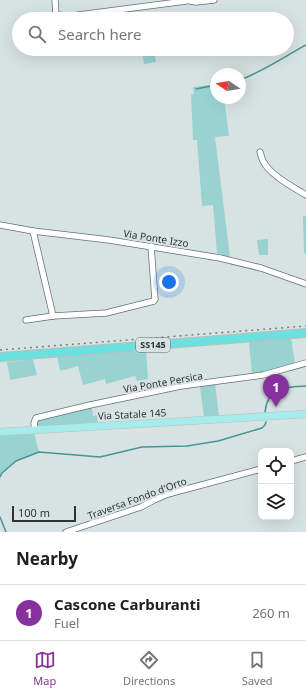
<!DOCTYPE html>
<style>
body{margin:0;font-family:"Noto Sans",sans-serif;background:#f2f2f2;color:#202124}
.controls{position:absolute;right:12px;bottom:12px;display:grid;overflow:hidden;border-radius:8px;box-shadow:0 4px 16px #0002}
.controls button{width:36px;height:36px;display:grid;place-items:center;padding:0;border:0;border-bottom:1px solid #e0e0e0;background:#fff;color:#202124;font:20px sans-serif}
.compass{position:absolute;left:210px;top:68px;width:36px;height:36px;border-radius:50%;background:#fff;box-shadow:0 4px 16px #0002;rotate:282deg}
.scale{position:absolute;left:12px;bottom:10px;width:64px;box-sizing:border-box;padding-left:4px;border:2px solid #2f3333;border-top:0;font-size:11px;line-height:14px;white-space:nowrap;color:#2f3333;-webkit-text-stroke:3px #d7e3e2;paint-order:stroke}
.you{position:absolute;left:169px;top:282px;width:14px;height:14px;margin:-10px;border:3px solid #fff;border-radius:50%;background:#1a73e8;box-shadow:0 0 0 6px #1a73e833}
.badge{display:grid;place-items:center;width:26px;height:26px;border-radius:50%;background:#87319f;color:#fff;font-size:13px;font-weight:700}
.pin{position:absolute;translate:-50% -33px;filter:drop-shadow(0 1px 2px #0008)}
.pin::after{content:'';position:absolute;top:21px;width:14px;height:12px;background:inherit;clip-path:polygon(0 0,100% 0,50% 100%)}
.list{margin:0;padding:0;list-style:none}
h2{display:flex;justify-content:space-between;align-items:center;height:52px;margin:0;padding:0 16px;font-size:17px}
h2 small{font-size:13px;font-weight:400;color:#757577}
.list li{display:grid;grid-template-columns:26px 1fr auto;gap:12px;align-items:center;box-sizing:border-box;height:56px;padding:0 16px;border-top:1px solid #e0e0e0}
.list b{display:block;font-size:15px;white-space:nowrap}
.list p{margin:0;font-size:13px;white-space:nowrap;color:#757577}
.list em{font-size:13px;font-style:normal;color:#757577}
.icon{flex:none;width:22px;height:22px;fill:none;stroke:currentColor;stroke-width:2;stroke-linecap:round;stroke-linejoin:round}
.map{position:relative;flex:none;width:306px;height:532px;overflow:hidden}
.search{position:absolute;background:#fff;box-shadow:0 4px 16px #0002;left:12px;right:12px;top:12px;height:44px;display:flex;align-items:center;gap:10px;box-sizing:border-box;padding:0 14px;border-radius:22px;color:#757577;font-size:15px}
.sheet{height:108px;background:#fff}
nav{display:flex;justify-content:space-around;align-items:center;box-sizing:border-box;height:56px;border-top:1px solid #e0e0e0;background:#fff;font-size:11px;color:#757577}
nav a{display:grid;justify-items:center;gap:2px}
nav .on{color:#87319f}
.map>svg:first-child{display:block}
.green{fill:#98d3d2}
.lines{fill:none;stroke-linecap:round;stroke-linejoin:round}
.stream{stroke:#469594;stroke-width:1.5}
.minor-casing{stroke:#667070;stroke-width:7}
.major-casing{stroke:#bcbebe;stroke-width:8}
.highway-casing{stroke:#bcbebe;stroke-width:10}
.minor{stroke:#fff;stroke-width:5.5}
.major{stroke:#a6ecec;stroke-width:7}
.highway{stroke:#6ae0df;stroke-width:8}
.rail{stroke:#757c7c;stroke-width:1.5;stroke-dasharray:2 4;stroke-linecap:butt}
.labels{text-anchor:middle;stroke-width:4;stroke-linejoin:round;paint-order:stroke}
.shield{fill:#d7e3e2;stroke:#616868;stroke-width:1}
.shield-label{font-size:9px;font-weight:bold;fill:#2f3333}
.street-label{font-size:10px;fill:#2f3333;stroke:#d7e3e2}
</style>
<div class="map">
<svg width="306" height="532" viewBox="0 0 306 532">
<rect width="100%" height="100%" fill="#d7e3e2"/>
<g class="green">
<path d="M 149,12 L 150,19 L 138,19 L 137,14 Z"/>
<path d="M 142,49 L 154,49 L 156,62 L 144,64 Z"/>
<path d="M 216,84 L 216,98 L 224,98 L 229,136 L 215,137 L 230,257 L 217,253 L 213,205 L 202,206 L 197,140 L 193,140 L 191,94 L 194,94 L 193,87 Z"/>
<path d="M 303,216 L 306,216 L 306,253 L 304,254 Z"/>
<path d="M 268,239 L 268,255 L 259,255 L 257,240 Z"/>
<path d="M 291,338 L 295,363 L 252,375 L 249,342 Z"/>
<path d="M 146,350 L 148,379 L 137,381 L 135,376 L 106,384 L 105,379 L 83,385 L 78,366 L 60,371 L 57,357 Z"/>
<path d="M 33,359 L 37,375 L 10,380 L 7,362 Z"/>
<path d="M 215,383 L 219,416 L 204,418 L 200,386 Z"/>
<path d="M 92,407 L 93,416 L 97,415 L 98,424 L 41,427 L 38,425 L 37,422 L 39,419 Z"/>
<path d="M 34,433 L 39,452 C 24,458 8,462 0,477 L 0,434 Z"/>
</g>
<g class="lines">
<g class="stream">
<path d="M 240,80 C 264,71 284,57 306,45"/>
<path d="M 196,89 L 216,85"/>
<path d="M 265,412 C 268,386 285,387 306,386"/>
<path d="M 0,477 L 2,473 L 16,461 L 39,452 L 100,457 L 142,447 L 187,446 L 218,441 L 262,428 L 265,425 L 266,422"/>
<path d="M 0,517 L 6,532"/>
</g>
<g class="minor-casing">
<g id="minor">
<path d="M 55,0 L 56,15 L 71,16 L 186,1"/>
<path d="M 185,0 L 196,2 L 214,0"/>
<path d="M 260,152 C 261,155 262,159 263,161 C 270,175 293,187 306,195"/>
<path d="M 0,225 L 33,231 L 109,240 L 220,258 L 261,268 L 306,284"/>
<path d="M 33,231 L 53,316"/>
<path d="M 26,320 L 53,316 L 106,313 L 154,301 L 155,299 L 151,246"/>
<path d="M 35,430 L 34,423 L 36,418 L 90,405 L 181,386 L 263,375 L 306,363"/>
<path d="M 291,461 L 306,457"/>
<path d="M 66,532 L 141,507 L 154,500 L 168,494 L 261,469"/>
</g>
</g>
<g class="major-casing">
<path id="major" d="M 0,432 L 306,414"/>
</g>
<g class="highway-casing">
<path id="highway" d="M 0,357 L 306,333"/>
</g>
<use href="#minor" class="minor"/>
<use href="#major" class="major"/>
<use href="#highway" class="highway"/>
<path class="rail" d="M 0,350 L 306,326"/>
</g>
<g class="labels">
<rect class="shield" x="136" y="338" width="34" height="14" rx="3"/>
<g class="shield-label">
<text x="153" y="348">SS145</text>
</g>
<g class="street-label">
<text transform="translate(156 238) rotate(9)" y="4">Via Ponte Izzo</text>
<text transform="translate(163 382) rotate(-10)" y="4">Via Ponte Persica</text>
<text transform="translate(132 414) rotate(-3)" y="4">Via Statale 145</text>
<text transform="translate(137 498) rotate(-20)" y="4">Traversa Fondo d'Orto</text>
</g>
</g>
</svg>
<div class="controls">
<button><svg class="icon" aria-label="locate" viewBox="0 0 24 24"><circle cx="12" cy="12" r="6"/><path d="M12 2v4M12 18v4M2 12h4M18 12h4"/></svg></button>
<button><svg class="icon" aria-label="layers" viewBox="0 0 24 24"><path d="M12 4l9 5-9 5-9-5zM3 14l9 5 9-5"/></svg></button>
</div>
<svg class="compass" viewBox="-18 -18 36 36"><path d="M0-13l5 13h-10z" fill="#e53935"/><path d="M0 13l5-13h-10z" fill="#757577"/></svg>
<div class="scale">100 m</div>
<div class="you"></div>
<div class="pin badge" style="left:276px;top:407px">1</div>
<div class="search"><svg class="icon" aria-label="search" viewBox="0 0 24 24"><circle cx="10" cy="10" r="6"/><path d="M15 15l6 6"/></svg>Search here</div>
</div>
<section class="sheet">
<h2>Nearby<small></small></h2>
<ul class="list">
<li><span class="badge">1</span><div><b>Cascone Carburanti</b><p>Fuel</p></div><em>260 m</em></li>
</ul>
</section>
<nav>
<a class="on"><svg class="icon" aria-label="map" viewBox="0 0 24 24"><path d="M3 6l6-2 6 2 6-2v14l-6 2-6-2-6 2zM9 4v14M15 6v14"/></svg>Map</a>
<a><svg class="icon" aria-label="directions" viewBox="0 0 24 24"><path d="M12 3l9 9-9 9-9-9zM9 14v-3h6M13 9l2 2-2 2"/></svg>Directions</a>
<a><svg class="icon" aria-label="saved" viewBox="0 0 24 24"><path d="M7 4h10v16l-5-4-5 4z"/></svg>Saved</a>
</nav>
